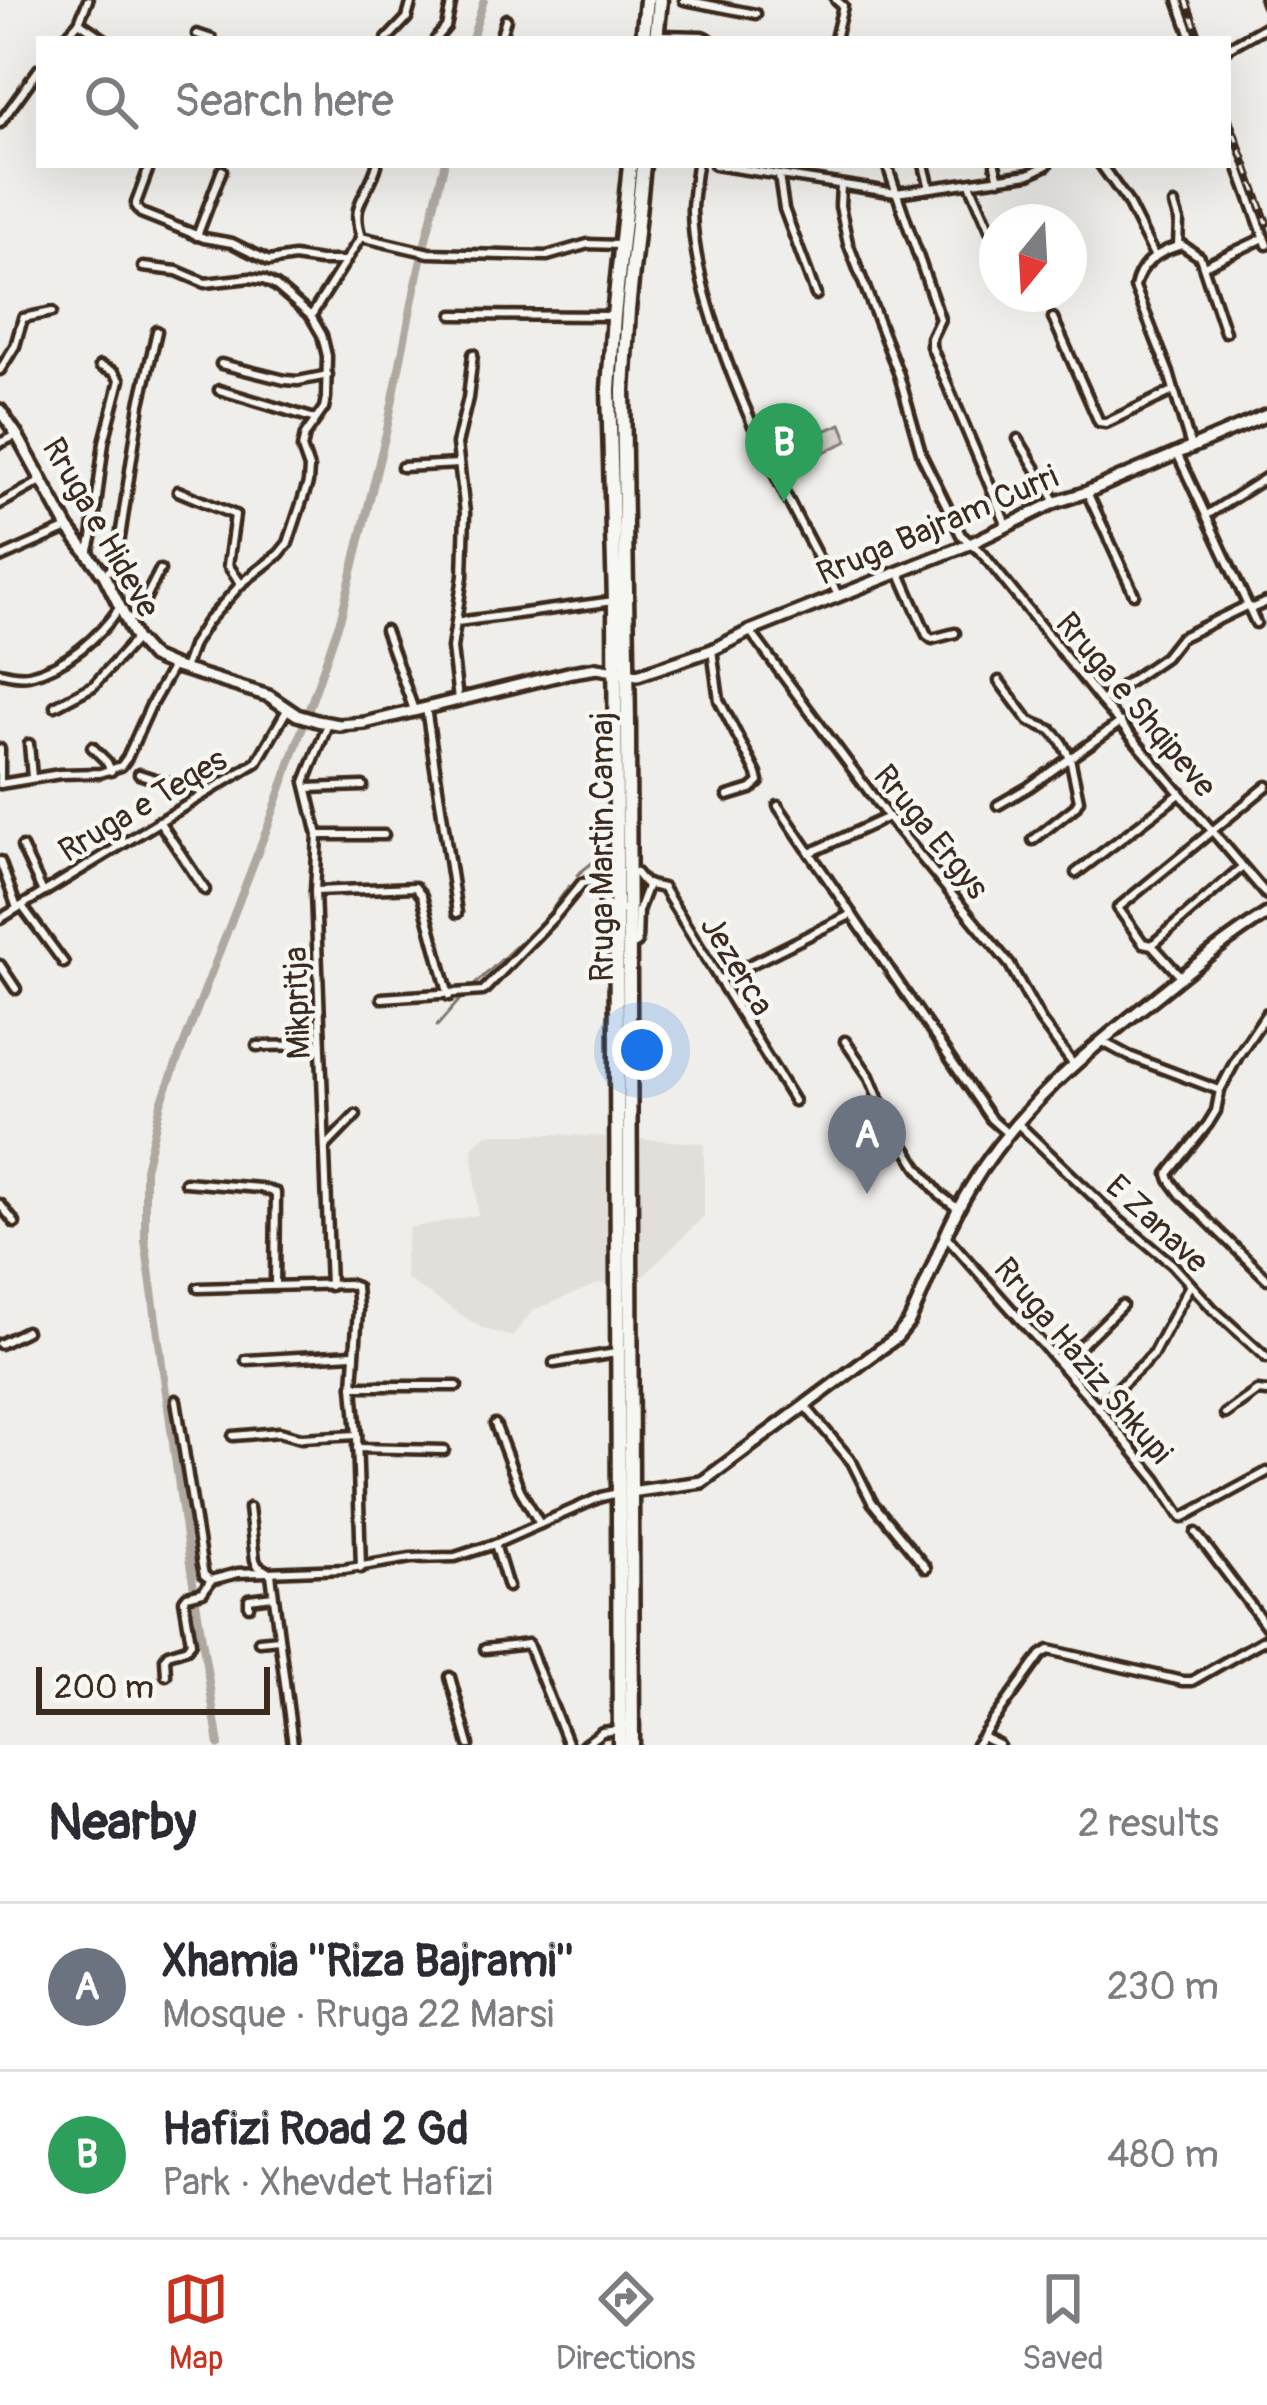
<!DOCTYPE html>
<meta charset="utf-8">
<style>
body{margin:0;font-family:Pangolin,sans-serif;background:#f2f2f3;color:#2b2b33}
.compass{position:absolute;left:979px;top:204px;width:108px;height:108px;border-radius:50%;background:#fff;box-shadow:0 12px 48px #0002;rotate:198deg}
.scale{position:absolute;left:36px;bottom:30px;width:234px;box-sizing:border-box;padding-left:12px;border:6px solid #3b2a1e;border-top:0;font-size:33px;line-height:42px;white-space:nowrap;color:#3b2a1e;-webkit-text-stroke:9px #f6f6f2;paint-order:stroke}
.you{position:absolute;left:642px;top:1050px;width:42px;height:42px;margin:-30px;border:9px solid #fff;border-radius:50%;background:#1a73e8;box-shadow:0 0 0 18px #1a73e833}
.badge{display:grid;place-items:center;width:78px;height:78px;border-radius:50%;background:#c8321e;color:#fff;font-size:39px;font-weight:700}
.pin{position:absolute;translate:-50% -99px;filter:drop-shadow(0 3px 6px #0008)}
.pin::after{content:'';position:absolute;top:63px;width:42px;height:36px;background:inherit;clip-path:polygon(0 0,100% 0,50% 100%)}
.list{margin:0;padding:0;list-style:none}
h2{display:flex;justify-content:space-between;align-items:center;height:156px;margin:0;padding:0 48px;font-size:51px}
h2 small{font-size:39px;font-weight:400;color:#7c7c81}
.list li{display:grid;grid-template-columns:78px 1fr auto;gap:36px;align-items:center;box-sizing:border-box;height:168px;padding:0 48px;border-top:3px solid #e1e1e2}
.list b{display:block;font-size:45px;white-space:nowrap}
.list p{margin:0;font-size:39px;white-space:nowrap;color:#7c7c81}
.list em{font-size:39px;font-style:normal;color:#7c7c81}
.icon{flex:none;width:66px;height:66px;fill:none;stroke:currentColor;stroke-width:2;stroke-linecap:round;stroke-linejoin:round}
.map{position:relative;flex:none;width:1267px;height:1745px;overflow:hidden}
.search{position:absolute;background:#fff;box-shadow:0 12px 48px #0002;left:36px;right:36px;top:36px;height:132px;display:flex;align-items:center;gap:30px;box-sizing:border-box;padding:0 42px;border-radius:0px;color:#7c7c81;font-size:45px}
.sheet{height:492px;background:#fff}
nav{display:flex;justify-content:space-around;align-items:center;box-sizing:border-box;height:168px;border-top:3px solid #e1e1e2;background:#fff;font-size:33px;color:#7c7c81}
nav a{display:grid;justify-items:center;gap:6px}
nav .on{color:#c8321e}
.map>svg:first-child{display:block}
.built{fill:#e2dfdb}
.green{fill:#d4d1cc;stroke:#887e75;stroke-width:3}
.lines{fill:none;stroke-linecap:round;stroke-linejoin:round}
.stream{stroke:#81766d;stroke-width:3}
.canal{stroke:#afa8a1;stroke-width:8}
.street-casing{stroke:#3b2a1e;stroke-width:15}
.secondary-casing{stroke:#3b2a1e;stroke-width:18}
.highway-casing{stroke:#3b2a1e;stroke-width:21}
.street{stroke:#f6f6f2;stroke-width:6}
.secondary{stroke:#f6f6f2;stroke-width:9}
.highway{stroke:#f6f6f2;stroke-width:12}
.rail-casing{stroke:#3b2a1e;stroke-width:8}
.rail{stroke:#f6f6f2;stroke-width:3;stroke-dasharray:9;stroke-linecap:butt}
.labels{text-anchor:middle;stroke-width:9;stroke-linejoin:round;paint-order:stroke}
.street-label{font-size:33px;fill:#3b2a1e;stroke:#f6f6f2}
</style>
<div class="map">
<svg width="1267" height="1745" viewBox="0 0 1267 1745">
<rect width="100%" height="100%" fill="#efeeea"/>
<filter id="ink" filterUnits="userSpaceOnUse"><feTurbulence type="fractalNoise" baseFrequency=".00833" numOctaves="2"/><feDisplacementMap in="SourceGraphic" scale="24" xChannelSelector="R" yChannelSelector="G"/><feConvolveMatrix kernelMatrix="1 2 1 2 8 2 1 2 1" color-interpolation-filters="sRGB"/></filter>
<g filter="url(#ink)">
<path class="built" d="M 486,1134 L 556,1134 L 704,1143 L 704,1216 L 644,1276 L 598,1284 L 533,1310 L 512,1337 L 482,1328 L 406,1279 L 405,1259 L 409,1228 L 478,1215 L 472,1148 Z"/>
<path class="green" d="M 841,424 L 848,441 L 817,455 L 809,437 Z"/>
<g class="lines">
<g class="stream">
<path d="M 577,875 L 597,859 L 606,846"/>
<path d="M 472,987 L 546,918 L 569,886"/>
<path d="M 437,1026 L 462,997"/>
</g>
<g class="canal">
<path d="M 472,39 L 484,0"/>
<path d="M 219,1745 L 187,1545 L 145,1240 L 145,1169 L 161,1103 L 270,821 L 341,617 L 387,429 L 419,268 L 444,165"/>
</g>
<g class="street-casing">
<g id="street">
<path d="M 684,0 L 756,14"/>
<path d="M 1178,0 L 1192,39"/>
<path d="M 1265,0 L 1267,5"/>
<path d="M 79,22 L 104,39"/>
<path d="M 197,34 L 212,39"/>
<path d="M 659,35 L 702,36 L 709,39"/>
<path d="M 64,39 L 79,22 L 88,0"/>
<path d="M 387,39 L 407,18 L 412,0"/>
<path d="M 436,39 L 446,27 L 452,0"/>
<path d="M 500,39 L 506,19"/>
<path d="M 835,39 L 843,6 L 836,0"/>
<path d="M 1228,48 L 1267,26"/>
<path d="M 0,123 L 39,69"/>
<path d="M 1228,138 L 1267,245"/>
<path d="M 150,165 L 136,203 L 136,207 L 141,213 L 204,238 L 232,243 L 269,261 L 294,257 L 320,261 L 346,261"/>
<path d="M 697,165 C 695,180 692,196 692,211 C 693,256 707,303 721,345 C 752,434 794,513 838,595"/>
<path d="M 715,165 L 896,193 L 1029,174 L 1047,165"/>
<path d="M 887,165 L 940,319 L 931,338 L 931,346 L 1006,524"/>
<path d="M 924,165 L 930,188"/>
<path d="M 995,165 L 999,179"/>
<path d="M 1101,165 L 1127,201 L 1154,255"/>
<path d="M 779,176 L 784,209 L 816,295"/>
<path d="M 841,185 L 840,206 L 848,243 L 899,375 L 922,456 L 961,535 L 982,553 L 1101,701 L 1267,895"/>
<path d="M 971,186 L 991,232"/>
<path d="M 1174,205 L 1179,221 L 1178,246"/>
<path d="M 197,236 L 222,170"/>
<path d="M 361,237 L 429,253 L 547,256 L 588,244 L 619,245"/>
<path d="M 1204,266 L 1264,238"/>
<path d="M 143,267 L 177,271 L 205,283 L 250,278 L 264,280 L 276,286 L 311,316 L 322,335 L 327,356 L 326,398 L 324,408 L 305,435 L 302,448 L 309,468 L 308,483 L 288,543 L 279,554 L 241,584 L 207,622 L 193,644 L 184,669"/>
<path d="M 453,315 L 614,316"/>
<path d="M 311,316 L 361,237 C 349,202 369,195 377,165"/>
<path d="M 1053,318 L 1099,422 L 1106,423 L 1173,391"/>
<path d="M 221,364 L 285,380 L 298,381 L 328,375"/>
<path d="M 0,370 L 15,346 L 23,318 L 52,312"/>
<path d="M 219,390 L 315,419"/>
<path d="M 1018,439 L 1056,502"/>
<path d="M 0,443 L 17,435"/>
<path d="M 1191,447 L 1169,373 L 1135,287 C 1140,263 1159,251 1182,245 L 1200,257 L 1225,332"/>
<path d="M 1177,453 L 1256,623"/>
<path d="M 402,467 L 459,464"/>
<path d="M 178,491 L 235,515 L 228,565 L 241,584"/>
<path d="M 1087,492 L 1134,594"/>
<path d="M 0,504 L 43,480"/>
<path d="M 1207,515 L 1267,477"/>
<path d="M 88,554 L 92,538 L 104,442 L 120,380 L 114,372 L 100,366"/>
<path d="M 0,558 L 68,528"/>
<path d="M 899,571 L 927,635 L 932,639 L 955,633"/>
<path d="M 104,575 L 111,569 L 118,551 L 140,404 L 157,331"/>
<path d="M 127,619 L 136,617 L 160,570"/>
<path d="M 457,622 L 614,601"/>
<path d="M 385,630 L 414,710"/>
<path d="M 750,631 L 888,817 L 1010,965 L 1041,1021 L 1073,1064"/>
<path d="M 712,650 L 719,700 L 757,774 L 759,782 L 751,789 L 728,796"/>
<path d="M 0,672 C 9,674 19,677 29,675 C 65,667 100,637 120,607"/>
<path d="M 999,681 L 1029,721 L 1051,730 L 1061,741 L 1070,758 L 1079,800 L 1075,807 L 1033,840"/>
<path d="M 458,700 L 452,648 L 463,576 L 465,513 L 457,444 L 468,398 L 473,354"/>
<path d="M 1101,701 L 1165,657 L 1180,638 L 1246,606 L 1253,608 L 1267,602"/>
<path d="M 55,706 L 93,686 L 136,639"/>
<path d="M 426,708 L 457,913"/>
<path d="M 328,724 L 305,782 L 318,835 L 315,891 L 330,1286"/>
<path d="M 29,744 L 32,777"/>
<path d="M 92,747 L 107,762 L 111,771"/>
<path d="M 0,749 L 0,784"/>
<path d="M 139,774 L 167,783 L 176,782 L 203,793"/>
<path d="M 0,784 L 60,774 L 100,773 L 121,766 L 127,758 L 151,705 L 173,666"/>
<path d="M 307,788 L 363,786"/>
<path d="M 998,805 L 1029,787 L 1121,722"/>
<path d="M 778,806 L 991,1119 L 1008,1134"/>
<path d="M 159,821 L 205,890"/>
<path d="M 318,835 L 384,835"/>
<path d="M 22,847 L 43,892"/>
<path d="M 810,853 L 888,817"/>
<path d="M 0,861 L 17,908"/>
<path d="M 629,871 L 636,873 L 645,884 L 663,888 L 794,1101"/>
<path d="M 1076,873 L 1181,793"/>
<path d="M 315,891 L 415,887 L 422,896 L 449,996"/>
<path d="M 22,906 L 64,963"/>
<path d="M 0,919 L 257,762 L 287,710"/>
<path d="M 1152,945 L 1242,867"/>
<path d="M 630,947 L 637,943 L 638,911 L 648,884"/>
<path d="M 0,965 L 16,989"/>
<path d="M 1181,977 L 1152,945 L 1143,943 L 1118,908 L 1267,786"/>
<path d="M 719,980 L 852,914"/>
<path d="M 382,998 L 483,991 L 555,916 L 582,883 L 590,882 L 598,885 L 604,902 L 614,910"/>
<path d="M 1267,1013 L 1238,1056 L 1220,1090 L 1216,1111 L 1208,1124 L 1168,1174 L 1170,1180 L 1181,1195 L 1267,1279"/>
<path d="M 845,1041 L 869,1076 L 886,1117 L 917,1166 L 940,1195 L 957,1208"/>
<path d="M 1101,1041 L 1129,1056 L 1219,1090"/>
<path d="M 257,1046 L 320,1045"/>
<path d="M 1017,1123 L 1116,1218 L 1172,1264 L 1213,1309 L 1267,1358"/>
<path d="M 326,1146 L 356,1115"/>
<path d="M 185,1182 L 260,1188 L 276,1193 L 275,1285"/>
<path d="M 0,1204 L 15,1223"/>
<path d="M 946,1236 L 1098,1407 L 1157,1480 L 1182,1518 L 1267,1472"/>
<path d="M 198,1288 L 348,1284 L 356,1287 L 358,1309 L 353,1386 L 357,1435 L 361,1568"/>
<path d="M 0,1344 L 26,1331"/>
<path d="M 246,1360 L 353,1354"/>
<path d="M 554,1363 L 616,1353"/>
<path d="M 1061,1365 L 1122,1305"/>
<path d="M 353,1386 L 457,1386"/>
<path d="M 176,1400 L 202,1565 L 204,1575 L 211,1580 L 238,1573 L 344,1569 L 411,1558 L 455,1557 L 495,1544 L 601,1497 L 618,1493"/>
<path d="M 805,1406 L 852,1462 L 872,1502 L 926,1568"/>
<path d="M 1098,1407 L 1152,1356 L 1190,1285"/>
<path d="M 1225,1414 L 1257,1391 L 1267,1392"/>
<path d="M 495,1424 L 520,1490 L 540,1524"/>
<path d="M 233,1436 L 279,1432 L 301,1438 L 357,1435"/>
<path d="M 357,1448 L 444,1450"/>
<path d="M 249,1508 L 255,1560 L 258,1566 L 271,1574 L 293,1745"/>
<path d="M 1196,1533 L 1267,1627"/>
<path d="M 495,1544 L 508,1587"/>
<path d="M 249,1606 L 249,1599 L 273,1596"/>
<path d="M 259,1641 L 279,1639"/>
<path d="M 485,1649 L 528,1644 L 568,1745"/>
<path d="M 166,1675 L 165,1658 L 168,1654 L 187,1648 L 191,1642 L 184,1600 L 187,1596 L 203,1592 L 211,1580"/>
<path d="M 450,1677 L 469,1745"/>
<path d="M 982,1737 L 999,1745"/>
<path d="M 584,1745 L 602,1732 L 618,1730"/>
<path d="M 976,1745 L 1041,1655 L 1049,1650 L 1182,1681 L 1192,1681 L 1267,1638"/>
</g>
</g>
<g class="secondary-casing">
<g id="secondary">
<path d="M 0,410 L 17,435 L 68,528 L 104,575 L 136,639 L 152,657 L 173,666 L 269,696 L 297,715 L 317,721 L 339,725 L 365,723 L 572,672 L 597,668 L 638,675 L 712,650 L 750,631 L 972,543 L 1056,502 L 1087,492 L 1267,415"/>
<path d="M 630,1492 L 702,1482 L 897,1337 L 909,1322 C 930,1278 944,1230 970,1188 C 1016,1110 1086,1052 1156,997 C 1192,968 1228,938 1267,914"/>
</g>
</g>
<g class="highway-casing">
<g id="highway">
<path d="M 643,39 L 647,0"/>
<path d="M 656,39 L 660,0"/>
<path d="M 620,1745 L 615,601 L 609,389 L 614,316 L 630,165"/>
<path d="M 632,1745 L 628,726 L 623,390 L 628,310 L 643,165"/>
</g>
</g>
<use href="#street" class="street"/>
<use href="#secondary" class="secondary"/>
<use href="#highway" class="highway"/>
<g class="rail-casing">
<g id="rail">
<path d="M 1186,0 L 1200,39"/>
<path d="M 1228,116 L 1267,223"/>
</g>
</g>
<use href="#rail" class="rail"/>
</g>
</g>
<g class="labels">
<g class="street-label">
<text transform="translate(937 524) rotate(-23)" y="12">Rruga Bajram Curri</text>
<text transform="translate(102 527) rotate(60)" y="12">Rruga e Hideve</text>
<text transform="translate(1137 704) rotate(50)" y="12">Rruga e Shqipeve</text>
<text transform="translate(142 804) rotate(-31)" y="12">Rruga e Teqes</text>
<text transform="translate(932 831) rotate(51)" y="12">Rruga Ergys</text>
<text transform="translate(601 847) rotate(-90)" y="12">Rruga Martin Camaj</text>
<text transform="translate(738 965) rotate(59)" y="12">Jezerca</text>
<text transform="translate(296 1003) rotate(-92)" y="12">Mikpritja</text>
<text transform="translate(1158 1223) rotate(43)" y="12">E Zanave</text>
<text transform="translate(1084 1360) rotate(50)" y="12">Rruga Haziz Shkupi</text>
</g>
</g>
</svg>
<svg class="compass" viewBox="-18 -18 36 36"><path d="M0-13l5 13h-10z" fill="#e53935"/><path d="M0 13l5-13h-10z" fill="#7c7c81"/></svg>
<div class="scale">200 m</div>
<div class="you"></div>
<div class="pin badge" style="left:867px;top:1194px;background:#6b7280">A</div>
<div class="pin badge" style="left:784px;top:502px;background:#2e9e5b">B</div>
<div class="search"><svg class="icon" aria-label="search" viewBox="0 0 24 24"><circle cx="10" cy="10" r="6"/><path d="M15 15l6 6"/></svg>Search here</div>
</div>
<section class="sheet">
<h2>Nearby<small>2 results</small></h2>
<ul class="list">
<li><span class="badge" style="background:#6b7280">A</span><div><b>Xhamia ''Riza Bajrami''</b><p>Mosque · Rruga 22 Marsi</p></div><em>230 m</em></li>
<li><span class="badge" style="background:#2e9e5b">B</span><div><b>Hafizi Road 2 Gd</b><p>Park · Xhevdet Hafizi</p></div><em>480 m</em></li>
</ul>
</section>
<nav>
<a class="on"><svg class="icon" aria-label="map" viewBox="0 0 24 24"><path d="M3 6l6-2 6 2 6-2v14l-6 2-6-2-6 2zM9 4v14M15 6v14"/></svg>Map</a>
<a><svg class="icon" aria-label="directions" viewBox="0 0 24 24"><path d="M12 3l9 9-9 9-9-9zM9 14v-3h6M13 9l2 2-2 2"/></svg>Directions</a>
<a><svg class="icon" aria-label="saved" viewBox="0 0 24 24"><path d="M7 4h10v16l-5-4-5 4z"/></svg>Saved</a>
</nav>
